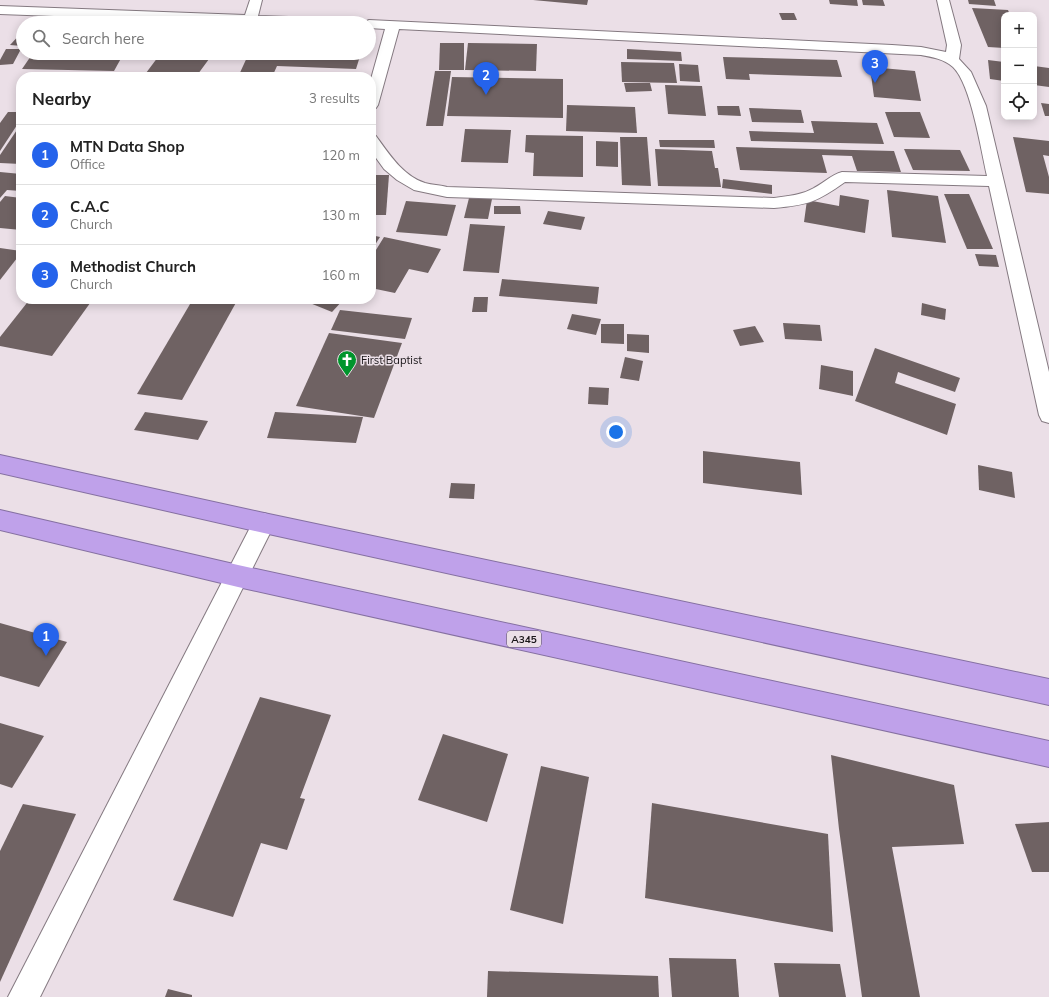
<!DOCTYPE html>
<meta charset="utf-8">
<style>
body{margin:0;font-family:Mulish,sans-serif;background:#f6f6f6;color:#222}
.controls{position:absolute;right:12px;top:12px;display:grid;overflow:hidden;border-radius:8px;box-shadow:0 2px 10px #0003}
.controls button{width:36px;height:36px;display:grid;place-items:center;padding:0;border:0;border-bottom:1px solid #e0e0e0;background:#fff;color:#222;font:20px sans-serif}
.you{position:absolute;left:616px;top:432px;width:14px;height:14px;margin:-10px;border:3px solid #fff;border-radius:50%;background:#1a73e8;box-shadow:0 0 0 6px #1a73e833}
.badge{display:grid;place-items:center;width:26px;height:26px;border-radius:50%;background:#2563eb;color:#fff;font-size:13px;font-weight:700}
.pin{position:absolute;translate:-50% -33px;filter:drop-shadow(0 1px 2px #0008)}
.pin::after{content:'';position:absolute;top:21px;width:14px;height:12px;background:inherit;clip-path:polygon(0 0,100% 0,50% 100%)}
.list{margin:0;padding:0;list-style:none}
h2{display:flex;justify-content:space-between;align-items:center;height:52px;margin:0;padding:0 16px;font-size:17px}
h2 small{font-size:13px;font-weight:400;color:#767676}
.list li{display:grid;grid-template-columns:26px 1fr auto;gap:12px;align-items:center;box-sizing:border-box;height:60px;padding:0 16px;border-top:1px solid #e0e0e0}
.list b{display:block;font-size:15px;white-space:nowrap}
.list p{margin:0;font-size:13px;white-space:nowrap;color:#767676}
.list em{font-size:13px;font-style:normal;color:#767676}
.icon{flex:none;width:22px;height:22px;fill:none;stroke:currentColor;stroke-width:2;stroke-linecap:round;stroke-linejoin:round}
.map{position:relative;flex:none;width:1049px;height:997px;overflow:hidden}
.search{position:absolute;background:#fff;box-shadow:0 2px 10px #0003;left:16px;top:16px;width:360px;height:44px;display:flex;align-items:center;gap:10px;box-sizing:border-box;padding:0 14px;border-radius:22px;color:#767676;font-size:15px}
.panel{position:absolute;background:#fff;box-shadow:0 2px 10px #0003;left:16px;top:72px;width:360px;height:232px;border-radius:16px}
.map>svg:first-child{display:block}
.building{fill:#6f6263}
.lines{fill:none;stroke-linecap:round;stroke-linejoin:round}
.street-casing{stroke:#847980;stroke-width:2}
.highway-casing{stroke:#8570a1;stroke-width:2}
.street{fill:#fff;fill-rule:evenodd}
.highway{fill:#bfa1ea;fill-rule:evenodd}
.labels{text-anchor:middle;stroke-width:3;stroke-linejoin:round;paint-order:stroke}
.shield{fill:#ebdfe7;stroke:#595257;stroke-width:1}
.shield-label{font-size:10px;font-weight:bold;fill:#1a1619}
.poi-label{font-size:11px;fill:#1a1619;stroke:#ebdfe7;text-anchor:start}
</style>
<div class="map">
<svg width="1049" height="997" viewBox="0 0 1049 997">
<rect width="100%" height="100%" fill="#ebdfe7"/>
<g class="building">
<path d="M 533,0 L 588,0 L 587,5 Z"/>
<path d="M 829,0 L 857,0 L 858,6 L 830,4 Z"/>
<path d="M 862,0 L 883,0 L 885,6 L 863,5 Z"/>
<path d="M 968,0 L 994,0 L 996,6 L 969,4 Z"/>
<path d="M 972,8 L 1008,10 L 1010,15 L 1004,15 L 1004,48 L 988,47 Z"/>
<path d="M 779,13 L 794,13 L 797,20 L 782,20 Z"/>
<path d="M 23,31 L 22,46 L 10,45 Z"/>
<path d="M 440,43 L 464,43 L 464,70 L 439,70 Z"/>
<path d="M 468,43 L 537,44 L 536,71 L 465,70 Z"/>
<path d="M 6,49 L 21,49 L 13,64 L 0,65 L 0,60 Z"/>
<path d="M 627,49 L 681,52 L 682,61 L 627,59 Z"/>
<path d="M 33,53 L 124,53 L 114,71 L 22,69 Z"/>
<path d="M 161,53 L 191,53 L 188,57 L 209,59 L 198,74 L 189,74 L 186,77 L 143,77 Z"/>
<path d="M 249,53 L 361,53 L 356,69 L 277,66 L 272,77 L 238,77 Z"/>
<path d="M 723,57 L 837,60 L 842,77 L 749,74 L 750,80 L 726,79 Z"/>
<path d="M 988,60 L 1004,62 L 1004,81 L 990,79 Z"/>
<path d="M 621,62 L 674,63 L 677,83 L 622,82 Z"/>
<path d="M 679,64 L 698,65 L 700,82 L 680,81 Z"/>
<path d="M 1034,66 L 1049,68 L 1049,87 L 1034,85 Z"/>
<path d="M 870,67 L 915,71 L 921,101 L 874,97 Z"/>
<path d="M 435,71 L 451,71 L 443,126 L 426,126 Z"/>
<path d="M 56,73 L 106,74 L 104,77 L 53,77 Z"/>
<path d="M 334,73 L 361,74 L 360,77 L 333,77 Z"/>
<path d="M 452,77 L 563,79 L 563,118 L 447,116 Z"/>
<path d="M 624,83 L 650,83 L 652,91 L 626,92 Z"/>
<path d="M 665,85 L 702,86 L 706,116 L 668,114 Z"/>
<path d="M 1041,103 L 1049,104 L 1049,116 L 1045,116 Z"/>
<path d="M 567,105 L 635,107 L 637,133 L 566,131 Z"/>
<path d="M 717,106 L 739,106 L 741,116 L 718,115 Z"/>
<path d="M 749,108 L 801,110 L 804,123 L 752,122 Z"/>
<path d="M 8,112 L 21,112 L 21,119 L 0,151 L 0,123 Z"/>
<path d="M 885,112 L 920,112 L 930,138 L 894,137 Z"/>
<path d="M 811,121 L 877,123 L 884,144 L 751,141 L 749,131 L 814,133 Z"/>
<path d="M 21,124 L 21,164 L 0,163 L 0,155 Z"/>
<path d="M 465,129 L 511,130 L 508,163 L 461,162 Z"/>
<path d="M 526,135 L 583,136 L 583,177 L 533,176 L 534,153 L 525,152 Z"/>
<path d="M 620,137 L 647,137 L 651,186 L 622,185 Z"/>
<path d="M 1013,137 L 1049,141 L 1049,156 L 1043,155 L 1049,177 L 1049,194 L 1026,192 Z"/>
<path d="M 659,140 L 714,140 L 715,148 L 660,147 Z"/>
<path d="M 596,141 L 618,142 L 618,167 L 596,166 Z"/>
<path d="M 736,147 L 894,151 L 901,172 L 857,171 L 852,156 L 822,155 L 827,173 L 740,170 Z"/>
<path d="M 655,149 L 712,151 L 715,168 L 718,168 L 721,187 L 658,186 Z"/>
<path d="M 904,149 L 960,150 L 970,171 L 913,170 Z"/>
<path d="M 0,172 L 21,174 L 21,191 L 7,190 L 0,198 Z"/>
<path d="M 371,175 L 389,175 L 386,215 L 371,215 Z"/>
<path d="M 723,179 L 772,185 L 772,194 L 722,188 Z"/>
<path d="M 887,190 L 938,196 L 946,243 L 892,237 Z"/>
<path d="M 944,194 L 969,194 L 993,249 L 967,249 Z"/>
<path d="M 840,195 L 869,200 L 865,233 L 804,222 L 807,200 L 839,206 Z"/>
<path d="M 5,196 L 21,198 L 21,230 L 0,228 L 0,202 Z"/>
<path d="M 469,198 L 492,199 L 488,219 L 464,218 Z"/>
<path d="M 406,201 L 456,205 L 447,236 L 396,232 Z"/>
<path d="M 494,206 L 520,206 L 521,214 L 494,214 Z"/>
<path d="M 548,211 L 585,217 L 581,230 L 543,224 Z"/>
<path d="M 470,224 L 505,226 L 499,273 L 463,271 Z"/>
<path d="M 371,235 L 380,237 L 371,251 Z"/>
<path d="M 384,237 L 441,249 L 428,273 L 409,269 L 395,293 L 371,288 L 371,258 Z"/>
<path d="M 0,248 L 21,251 L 21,253 L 0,280 Z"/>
<path d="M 975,254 L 996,255 L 999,267 L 979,266 Z"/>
<path d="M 502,279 L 599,287 L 597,304 L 499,296 Z"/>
<path d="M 474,297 L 488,297 L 487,312 L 472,312 Z"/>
<path d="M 30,299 L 93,299 L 52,356 L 0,346 L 0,337 Z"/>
<path d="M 193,299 L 238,299 L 182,400 L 137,394 Z"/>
<path d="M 300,299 L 344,299 L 332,312 Z"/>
<path d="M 922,303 L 946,309 L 945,320 L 921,315 Z"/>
<path d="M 340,310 L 412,318 L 405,339 L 331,330 Z"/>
<path d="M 572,314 L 601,319 L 596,335 L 567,329 Z"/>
<path d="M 783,323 L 820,325 L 822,341 L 785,339 Z"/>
<path d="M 601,324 L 624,324 L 624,344 L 601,343 Z"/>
<path d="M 755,326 L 764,342 L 740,346 L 733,330 Z"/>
<path d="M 329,333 L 402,343 L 374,418 L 296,406 Z"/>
<path d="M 627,334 L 649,335 L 649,353 L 627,351 Z"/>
<path d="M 875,348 L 960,378 L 955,392 L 898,372 L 895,383 L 956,404 L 947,435 L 855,401 Z"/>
<path d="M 625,357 L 643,361 L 639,381 L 620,378 Z"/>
<path d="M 821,365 L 853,371 L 853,396 L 819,389 Z"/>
<path d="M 589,387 L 609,388 L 608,405 L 588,404 Z"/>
<path d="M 145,412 L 208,421 L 198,440 L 134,430 Z"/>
<path d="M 275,412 L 363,417 L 356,443 L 267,438 Z"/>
<path d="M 703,451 L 800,462 L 802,495 L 703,483 Z"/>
<path d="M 978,465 L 1012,472 L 1015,498 L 979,490 Z"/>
<path d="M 451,483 L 475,484 L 474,499 L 449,498 Z"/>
<path d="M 0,623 L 67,642 L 39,687 L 0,676 Z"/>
<path d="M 260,697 L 331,715 L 300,798 L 305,799 L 287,850 L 261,843 L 233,917 L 173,900 Z"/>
<path d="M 0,723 L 44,736 L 12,788 L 0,784 Z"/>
<path d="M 443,734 L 508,754 L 487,822 L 418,800 Z"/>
<path d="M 831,755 L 954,785 L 964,844 L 892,847 L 920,997 L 862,997 L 839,829 Z"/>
<path d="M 541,766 L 589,777 L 563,924 L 510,910 Z"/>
<path d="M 652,803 L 828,834 L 833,932 L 645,898 Z"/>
<path d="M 23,804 L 76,814 L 0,982 L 0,851 Z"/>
<path d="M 1049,822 L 1049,872 L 1032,872 L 1015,824 Z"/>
<path d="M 669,958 L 736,959 L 739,997 L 672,997 Z"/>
<path d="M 774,963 L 840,964 L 846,997 L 779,997 Z"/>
<path d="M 488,971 L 658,976 L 659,997 L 487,997 Z"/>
<path d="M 168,989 L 192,995 L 192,997 L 165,997 Z"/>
</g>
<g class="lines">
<g class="street-casing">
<g id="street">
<path d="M 250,0 L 262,0 L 258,16 L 350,19 L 355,20 L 357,23 L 243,23 L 0,14 L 0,6 L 245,15 Z"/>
<path d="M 937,0 L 949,0 L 961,45 L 959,59 L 971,72 L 986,106 L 1049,372 L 1049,423 L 1042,421 L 1039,415 L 989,186 L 845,182 C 817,202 808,205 774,208 L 447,197 L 414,190 L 397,180 L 384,169 L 371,151 L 371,134 L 376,136 C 389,154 403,176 425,183 C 432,185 440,185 447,187 L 774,198 C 788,196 802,195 814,188 C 824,183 831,175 842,172 L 987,176 C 981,150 971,84 953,67 C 944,59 932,57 921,55 L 399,29 L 378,105 L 376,108 L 371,109 L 371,79 L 385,29 L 369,28 L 369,23 L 363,23 L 369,20 L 892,45 L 921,47 L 946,52 L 947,45 Z"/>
<path d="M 264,513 L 272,516 L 275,523 L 40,997 L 8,997 L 256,516 Z"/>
</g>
</g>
<g class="highway-casing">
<g id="highway">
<path d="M 0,455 L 264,513 L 1049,679 L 1049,705 L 264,533 L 0,473 Z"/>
<path d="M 0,510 L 238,565 L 1049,741 L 1049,767 L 238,587 L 0,530 Z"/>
</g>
</g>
<use href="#street" class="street"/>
<use href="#highway" class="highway"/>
</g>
<defs>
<g id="church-pin" transform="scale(1)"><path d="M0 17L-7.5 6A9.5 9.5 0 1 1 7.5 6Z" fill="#00952c" stroke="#ebdfe7"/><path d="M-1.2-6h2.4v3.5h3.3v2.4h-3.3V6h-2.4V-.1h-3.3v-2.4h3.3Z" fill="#fff"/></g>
</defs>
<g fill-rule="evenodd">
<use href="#church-pin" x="347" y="360"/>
</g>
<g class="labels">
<rect class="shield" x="507" y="631" width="34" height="16" rx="3"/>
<g class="shield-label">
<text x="524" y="643">A345</text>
</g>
<g class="poi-label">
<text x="361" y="364">First Baptist</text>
</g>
</g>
</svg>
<div class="controls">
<button>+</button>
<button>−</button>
<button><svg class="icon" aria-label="locate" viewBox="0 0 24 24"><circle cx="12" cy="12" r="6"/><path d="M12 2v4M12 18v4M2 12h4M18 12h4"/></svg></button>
</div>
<div class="you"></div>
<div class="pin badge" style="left:46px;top:656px">1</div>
<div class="pin badge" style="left:486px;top:95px">2</div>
<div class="pin badge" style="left:875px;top:83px">3</div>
<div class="search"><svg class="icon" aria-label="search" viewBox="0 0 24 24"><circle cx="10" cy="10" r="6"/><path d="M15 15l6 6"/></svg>Search here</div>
<section class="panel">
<h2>Nearby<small>3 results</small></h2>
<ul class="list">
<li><span class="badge">1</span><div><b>MTN Data Shop</b><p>Office</p></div><em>120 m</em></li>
<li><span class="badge">2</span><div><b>C.A.C</b><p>Church</p></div><em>130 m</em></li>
<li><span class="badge">3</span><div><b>Methodist Church</b><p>Church</p></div><em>160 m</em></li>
</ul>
</section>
</div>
